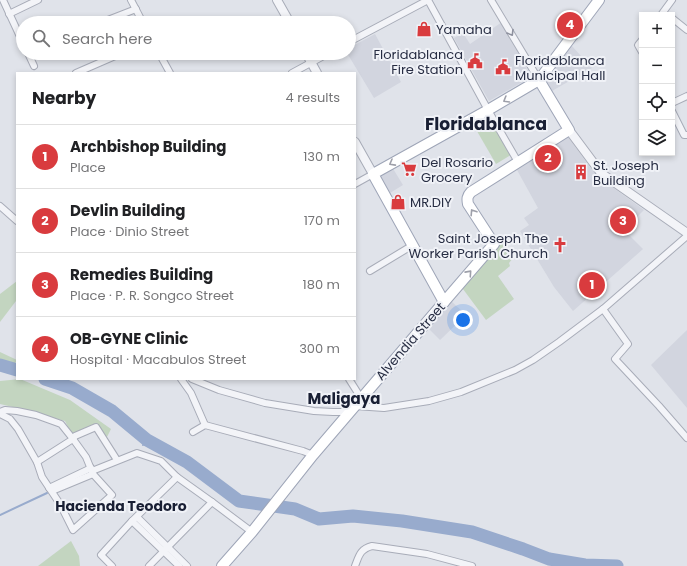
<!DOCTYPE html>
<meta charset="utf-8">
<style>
body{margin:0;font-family:Poppins,sans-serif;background:#f6f6f6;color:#202124}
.controls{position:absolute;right:12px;top:12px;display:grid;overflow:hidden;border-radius:0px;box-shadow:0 2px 6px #0003}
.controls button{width:36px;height:36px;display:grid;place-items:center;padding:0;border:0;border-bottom:1px solid #e0e0e0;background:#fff;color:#202124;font:20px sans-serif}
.you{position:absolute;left:463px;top:320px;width:14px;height:14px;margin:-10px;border:3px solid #fff;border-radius:50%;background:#1a73e8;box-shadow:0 0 0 6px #1a73e833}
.badge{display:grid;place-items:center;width:26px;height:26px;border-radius:50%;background:#d93b3e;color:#fff;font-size:13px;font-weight:700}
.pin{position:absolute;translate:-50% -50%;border:2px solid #fff;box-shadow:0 1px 4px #0006}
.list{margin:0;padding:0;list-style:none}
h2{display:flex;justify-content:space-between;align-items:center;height:52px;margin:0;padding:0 16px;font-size:17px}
h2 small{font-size:13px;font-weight:400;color:#757577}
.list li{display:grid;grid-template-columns:26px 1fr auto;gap:12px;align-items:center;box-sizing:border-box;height:64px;padding:0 16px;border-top:1px solid #e0e0e0}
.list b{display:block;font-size:15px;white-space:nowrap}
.list p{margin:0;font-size:13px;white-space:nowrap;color:#757577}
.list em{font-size:13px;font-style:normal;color:#757577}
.icon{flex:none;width:22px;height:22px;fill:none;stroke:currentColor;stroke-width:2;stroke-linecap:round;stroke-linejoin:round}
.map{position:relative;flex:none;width:687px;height:566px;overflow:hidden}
.search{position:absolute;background:#fff;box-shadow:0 2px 6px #0003;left:16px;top:16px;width:340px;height:44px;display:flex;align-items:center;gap:10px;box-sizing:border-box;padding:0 14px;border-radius:22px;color:#757577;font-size:15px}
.panel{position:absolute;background:#fff;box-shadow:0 2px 6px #0003;left:16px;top:72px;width:340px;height:308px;border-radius:0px}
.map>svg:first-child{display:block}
.built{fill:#d2d5df}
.green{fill:#c3d5c0}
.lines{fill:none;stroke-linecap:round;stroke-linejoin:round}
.stream{stroke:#98abcd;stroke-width:2}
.river{stroke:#98abcd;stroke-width:13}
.minor-casing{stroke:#a8acb8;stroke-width:8}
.tertiary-casing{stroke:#a8acb8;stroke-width:10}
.primary-casing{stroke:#9ea5b7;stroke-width:12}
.minor{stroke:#f3f4f8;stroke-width:6}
.tertiary{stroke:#f3f4f8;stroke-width:8}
.primary{stroke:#fff;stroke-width:10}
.oneway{stroke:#8d909e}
.oneway2{stroke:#9ea0aa}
.labels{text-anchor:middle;stroke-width:4;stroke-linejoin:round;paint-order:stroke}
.poi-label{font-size:13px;fill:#272d43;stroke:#f0f2f7;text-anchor:start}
.street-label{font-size:13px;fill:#272d43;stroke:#f0f2f7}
.neighbourhood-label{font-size:14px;font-weight:bold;fill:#191f34;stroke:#f0f2f7}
.quarter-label{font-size:15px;font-weight:bold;fill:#191f34;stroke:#f0f2f7}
.district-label{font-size:17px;font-weight:bold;fill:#191f34;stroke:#f0f2f7}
</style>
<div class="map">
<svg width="687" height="566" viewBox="0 0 687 566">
<rect width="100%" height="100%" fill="#e0e3ea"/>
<g class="built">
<path d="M 502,22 L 531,77 L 489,101 L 454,38 L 463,33 L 470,44 Z"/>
<path d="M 375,34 L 401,82 L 374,98 L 347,53 L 349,53 L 349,48 Z"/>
<path d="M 571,45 L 592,68 L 552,91 L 546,83 L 546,79 Z"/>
<path d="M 568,137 L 592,170 L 601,179 L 644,210 L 624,230 L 643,249 L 573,311 L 554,287 L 520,231 L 529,225 L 524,218 L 538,208 L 517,170 Z"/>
<path d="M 392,167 L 403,185 L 390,193 L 379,175 Z"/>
<path d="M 450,300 L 466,315 L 440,340 L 427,327 Z"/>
<path d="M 687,330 L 687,408 L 651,365 Z"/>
</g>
<g class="green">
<path d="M 492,115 L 514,153 L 496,164 L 474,126 Z"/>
<path d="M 502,243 L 513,258 L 509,263 L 510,266 L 498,276 L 514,299 L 486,320 L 460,285 L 496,247 Z"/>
<path d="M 17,281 L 16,301 L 0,322 L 0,294 Z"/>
<path d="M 0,351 L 0,352 L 17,360 L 13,367 L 0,363 Z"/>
<path d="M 20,379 L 70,400 L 111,429 L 107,437 L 90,427 L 83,431 L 71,433 L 65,421 L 21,409 L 0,404 L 0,381 Z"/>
<path d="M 71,541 L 79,556 L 80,566 L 38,566 Z"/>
</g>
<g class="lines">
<g class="stream">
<path d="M 143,445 L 147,440"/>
<path d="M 0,515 L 47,493"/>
</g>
<g class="river">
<path d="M 0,365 L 17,370"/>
<path d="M 45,379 L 72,388 L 112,411 L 147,440 L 187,462 L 239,501 L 295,509 L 319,519 L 353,516 L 402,521 L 472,532 L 523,549 L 549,559 L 585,565 L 617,566"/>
</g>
<g class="minor-casing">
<g id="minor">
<path d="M 3,0 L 23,43"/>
<path d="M 131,0 L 143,23"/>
<path d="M 428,0 L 488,110 L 518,162"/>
<path d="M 491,0 L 539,80"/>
<path d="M 9,14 L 38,0"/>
<path d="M 661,15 L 672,0"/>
<path d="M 672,18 L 687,30"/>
<path d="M 100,23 L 136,9"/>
<path d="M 642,40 L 638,45 L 642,52"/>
<path d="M 349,42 L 428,0"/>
<path d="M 28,53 L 34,66"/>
<path d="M 159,53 L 170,73"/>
<path d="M 76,73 L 122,53"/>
<path d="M 292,73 L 329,53"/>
<path d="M 672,103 L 687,96"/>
<path d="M 672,111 L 684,135 L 687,135"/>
<path d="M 355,184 L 373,174"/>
<path d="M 0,206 L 17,221"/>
<path d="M 370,271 L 413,245"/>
<path d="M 603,309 L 628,344 L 615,359 L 659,406 L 687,438"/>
<path d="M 181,379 L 191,393 L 205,425"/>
<path d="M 192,379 L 219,390 L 265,403 L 314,411 L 333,412 L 350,412"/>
<path d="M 349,379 L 361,398"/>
<path d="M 355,406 L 384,408 L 429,401 L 461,392 L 515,370 L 533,360 L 559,342 L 603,309 L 687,236"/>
<path d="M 0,412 L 5,410 L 17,411 L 36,415 L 61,424 L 73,439 L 86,457 L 93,474 L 112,495 L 73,530 L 60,504 L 42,477 L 37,462 L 18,429 L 10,419 L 0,414"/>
<path d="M 193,432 L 205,425 L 303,451 L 313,455"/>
<path d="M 37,462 L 73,439 L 75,436 L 96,427 L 117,460"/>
<path d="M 92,471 L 137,453 L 161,461 L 177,477 L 212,502 L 252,532"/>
<path d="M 49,488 L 91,468"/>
<path d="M 52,491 L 93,474"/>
<path d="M 137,517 L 187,566"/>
<path d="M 132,521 L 179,566"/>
<path d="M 112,566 L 101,555 L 132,521 L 177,477"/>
<path d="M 149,566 L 212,502"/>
<path d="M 355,566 C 359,556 360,549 372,546 L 427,554 L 472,566"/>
</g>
</g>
<g class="tertiary-casing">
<g id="tertiary">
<path d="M 277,0 L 290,23"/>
<path d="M 306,53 L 317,73"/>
<path d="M 569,130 L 601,173 L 687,233"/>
<path d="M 355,142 L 373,174"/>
</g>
</g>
<g class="primary-casing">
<g id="primary">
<path d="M 444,302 L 373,174 L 488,110 L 539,80 L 599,0"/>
<path d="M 222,566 L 252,532 L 313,455 L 444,302 L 494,244 L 468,204 C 467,199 467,196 471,192 L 569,130 L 539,80"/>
</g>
</g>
<use href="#minor" class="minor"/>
<use href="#tertiary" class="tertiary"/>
<use href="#primary" class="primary"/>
</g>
<defs><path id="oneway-chevron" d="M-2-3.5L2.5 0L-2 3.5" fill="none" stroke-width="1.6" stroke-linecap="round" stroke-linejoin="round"/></defs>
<use class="oneway" href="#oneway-chevron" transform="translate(511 33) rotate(59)"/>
<g class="oneway2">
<use href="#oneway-chevron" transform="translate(506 100) rotate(149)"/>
<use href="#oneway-chevron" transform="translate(392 163) rotate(151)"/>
<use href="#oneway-chevron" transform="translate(473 212) rotate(-123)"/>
<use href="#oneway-chevron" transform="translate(469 273) rotate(-48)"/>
</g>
<defs>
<g id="shop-bare" transform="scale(1.2)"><path d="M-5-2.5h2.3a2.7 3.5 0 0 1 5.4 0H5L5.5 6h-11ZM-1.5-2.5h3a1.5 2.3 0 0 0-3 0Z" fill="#d93b3e" stroke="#f0f2f7" stroke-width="2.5" paint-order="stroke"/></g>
<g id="civic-bare" transform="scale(1.2)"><path d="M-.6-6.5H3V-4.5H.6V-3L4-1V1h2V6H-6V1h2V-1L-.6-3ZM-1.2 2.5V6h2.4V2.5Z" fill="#d93b3e" stroke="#f0f2f7" stroke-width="2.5" paint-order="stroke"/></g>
<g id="supermarket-bare" transform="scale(1.2)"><path d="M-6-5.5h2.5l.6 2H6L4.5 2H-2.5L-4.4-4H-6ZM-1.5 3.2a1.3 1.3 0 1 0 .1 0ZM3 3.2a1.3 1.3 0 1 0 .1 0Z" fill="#d93b3e" stroke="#f0f2f7" stroke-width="2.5" paint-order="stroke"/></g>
<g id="building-bare" transform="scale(1.2)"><path d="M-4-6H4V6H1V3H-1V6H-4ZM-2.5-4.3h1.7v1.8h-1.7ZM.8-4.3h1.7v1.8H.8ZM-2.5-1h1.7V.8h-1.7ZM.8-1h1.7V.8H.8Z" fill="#d93b3e" stroke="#f0f2f7" stroke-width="2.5" paint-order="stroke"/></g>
<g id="church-bare" transform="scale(1.2)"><path d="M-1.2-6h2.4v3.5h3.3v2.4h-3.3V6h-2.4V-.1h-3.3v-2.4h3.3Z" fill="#d93b3e" stroke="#f0f2f7" stroke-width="2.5" paint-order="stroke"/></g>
</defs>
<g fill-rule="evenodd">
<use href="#shop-bare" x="424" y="29"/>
<use href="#civic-bare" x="475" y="61"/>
<use href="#civic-bare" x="503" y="67"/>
<use href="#supermarket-bare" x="409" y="169"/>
<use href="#building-bare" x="581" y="172"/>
<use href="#shop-bare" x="398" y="202"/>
<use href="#church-bare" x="560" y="245"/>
</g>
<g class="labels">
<g class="poi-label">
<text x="436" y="34">Yamaha</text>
<text x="463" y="59" text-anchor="end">Floridablanca<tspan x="463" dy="15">Fire Station</tspan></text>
<text x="515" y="65">Floridablanca<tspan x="515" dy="15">Municipal Hall</tspan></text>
<text x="421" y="167">Del Rosario<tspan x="421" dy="15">Grocery</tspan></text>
<text x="593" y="170">St. Joseph<tspan x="593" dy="15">Building</tspan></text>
<text x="410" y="207">MR.DIY</text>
<text x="548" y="243" text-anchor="end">Saint Joseph The<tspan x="548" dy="15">Worker Parish Church</tspan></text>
</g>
<g class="street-label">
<text transform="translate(410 341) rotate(-49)" y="5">Alvendia Street</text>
</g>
<g class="neighbourhood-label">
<text x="121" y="511">Hacienda Teodoro</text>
</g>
<g class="quarter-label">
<text x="344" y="404">Maligaya</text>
</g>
<g class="district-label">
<text x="486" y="130">Floridablanca</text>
</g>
</g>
</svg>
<div class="controls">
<button>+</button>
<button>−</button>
<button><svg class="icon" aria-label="locate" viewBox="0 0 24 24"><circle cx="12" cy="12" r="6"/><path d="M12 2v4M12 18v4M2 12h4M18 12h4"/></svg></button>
<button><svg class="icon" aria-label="layers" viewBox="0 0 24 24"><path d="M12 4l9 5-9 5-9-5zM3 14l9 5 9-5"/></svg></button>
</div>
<div class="you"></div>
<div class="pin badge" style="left:592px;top:285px">1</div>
<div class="pin badge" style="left:548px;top:158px">2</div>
<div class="pin badge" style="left:623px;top:221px">3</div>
<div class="pin badge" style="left:570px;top:25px">4</div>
<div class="search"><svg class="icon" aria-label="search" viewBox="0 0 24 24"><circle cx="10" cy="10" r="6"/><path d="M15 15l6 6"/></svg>Search here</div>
<section class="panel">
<h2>Nearby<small>4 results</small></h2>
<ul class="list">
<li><span class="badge">1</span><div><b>Archbishop Building</b><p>Place</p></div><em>130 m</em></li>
<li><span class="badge">2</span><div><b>Devlin Building</b><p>Place · Dinio Street</p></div><em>170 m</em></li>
<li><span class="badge">3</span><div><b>Remedies Building</b><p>Place · P. R. Songco Street</p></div><em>180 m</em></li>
<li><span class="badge">4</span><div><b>OB-GYNE Clinic</b><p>Hospital · Macabulos Street</p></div><em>300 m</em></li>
</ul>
</section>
</div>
